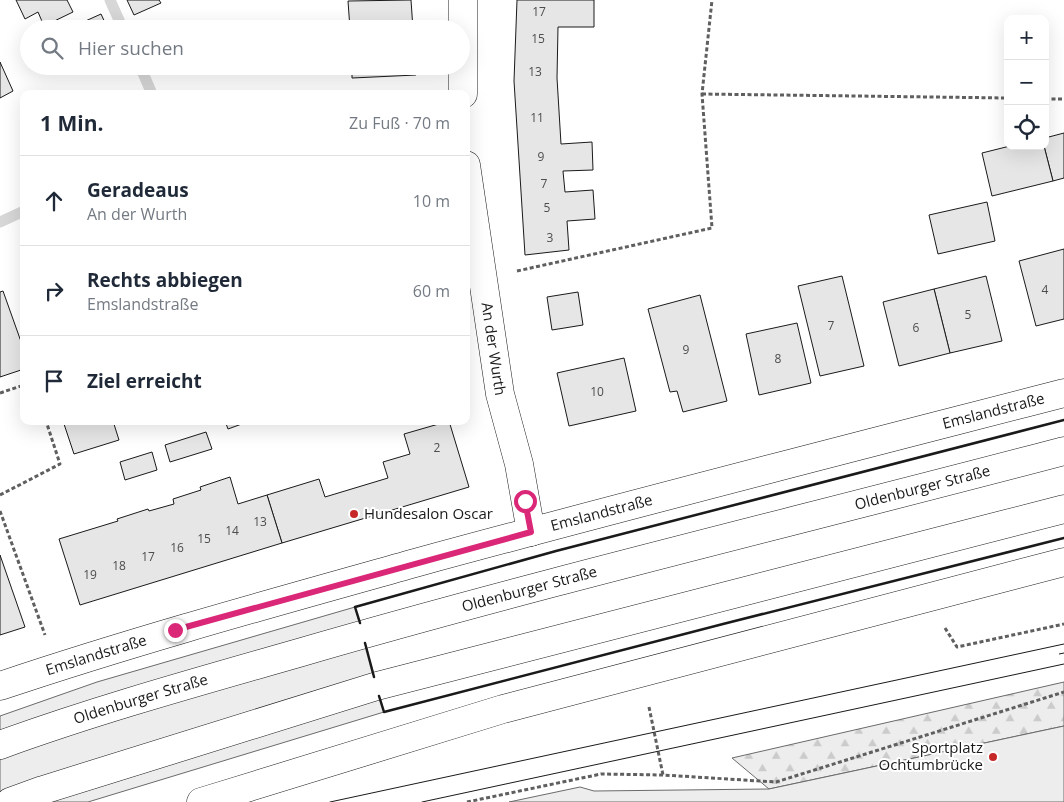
<!DOCTYPE html>
<html lang="de">
<meta charset="utf-8">
<style>
body{margin:0;font-family:"Open Sans",sans-serif;background:#f6f6f7;color:#1f2937}
.controls{position:absolute;right:15px;top:15px;display:grid;overflow:hidden;border-radius:10px;box-shadow:0 5px 20px #0002}
.controls button{width:45px;height:45px;display:grid;place-items:center;padding:0;border:0;border-bottom:1px solid #e0e1e3;background:#fff;color:#1f2937;font:25px sans-serif}
.stop{position:absolute;width:15px;height:15px;margin:-11px;border:4px solid #db2777;border-radius:50%;background:#fff}
.stop.end{background:#db2777;border-color:#fff;box-shadow:0 1px 5px #0008}
.list{margin:0;padding:0;list-style:none}
h2{display:flex;justify-content:space-between;align-items:center;height:65px;margin:0;padding:0 20px;font-size:21px}
h2 small{font-size:16px;font-weight:400;color:#747a83}
.list li{display:grid;grid-template-columns:32px 1fr auto;gap:15px;align-items:center;box-sizing:border-box;height:90px;padding:0 20px;border-top:1px solid #e0e1e3}
.list b{display:block;font-size:19px;white-space:nowrap}
.list p{margin:0;font-size:16px;white-space:nowrap;color:#747a83}
.list em{font-size:16px;font-style:normal;color:#747a83}
.icon{flex:none;width:28px;height:28px;fill:none;stroke:currentColor;stroke-width:2;stroke-linecap:round;stroke-linejoin:round}
.map{position:relative;flex:none;width:1064px;height:802px;overflow:hidden}
.search{position:absolute;background:#fff;box-shadow:0 5px 20px #0002;left:20px;top:20px;width:450px;height:55px;display:flex;align-items:center;gap:12px;box-sizing:border-box;padding:0 18px;border-radius:28px;color:#747a83;font-size:19px}
.panel{position:absolute;background:#fff;box-shadow:0 5px 20px #0002;left:20px;top:90px;width:450px;height:335px;border-radius:10px}
.map>svg:first-child{display:block}
.forest{fill:url(#forest-firs);stroke:#6a6a6a}
.built{fill:#ededed;stroke:#6a6a6a}
.lines{fill:none;stroke-linecap:round;stroke-linejoin:round}
.stream{stroke:#d7d7d7;stroke-width:11}
.building{fill:#e6e6e6;stroke:#1a1a1a}
.minor-casing{stroke:#1a1a1a;stroke-width:29}
.highway-casing{stroke:#1a1a1a;stroke-width:29}
.path{stroke:#5f5f5f;stroke-width:3;stroke-dasharray:4 2.5;stroke-linecap:butt}
.minor{stroke:#fff;stroke-width:28}
.highway{stroke:#fff;stroke-width:28}
.tram{stroke:#1a1a1a;stroke-width:1}
.fence{stroke:#1a1a1a;stroke-width:1;stroke-dasharray:6 2.5;stroke-linecap:butt}
.wall{stroke:#1a1a1a;stroke-width:2.5}
.route{stroke:#db2777;stroke-width:6}
.poi-dot{fill:#c62828;stroke:#fff;stroke-width:2}
.labels{text-anchor:middle;stroke-width:4;stroke-linejoin:round;paint-order:stroke}
.number-label{font-size:12px;fill:#4d4d4d}
.street-label{font-size:15px;fill:#1a1a1a;stroke:#fff}
.poi-label{font-size:15px;fill:#1a1a1a;stroke:#fff;text-anchor:start}
</style>
<div class="map">
<svg width="1064" height="802" viewBox="0 0 1064 802">
<defs>
<pattern id="forest-firs" width="22" height="20" patternUnits="userSpaceOnUse" patternTransform="scale(1.25)"><rect width="22" height="20" fill="#ededed"/><path d="M5 1l3.5 6h-7zM16 11l3.5 6h-7z" fill="#cbcbcb"/></pattern>
</defs>
<rect width="100%" height="100%" fill="#fff"/>
<path class="forest" d="M 1064,682 L 1064,726 L 769,789 L 732,758 Z"/>
<g class="built">
<path d="M 355,607 L 384,712 L 88,802 L 0,802 L 0,716 L 97,682 Z"/>
<path d="M 1064,726 L 1064,802 L 509,802 L 580,787 L 594,791 L 769,789 Z"/>
</g>
<g class="lines">
<g class="stream">
<path d="M 110,0 L 123,29"/>
<path d="M 140,66 L 152,94"/>
<path d="M 0,222 L 24,211"/>
</g>
</g>
<g class="building">
<path d="M 16,0 L 67,0 L 73,12 L 44,26 L 38,12 L 25,19 Z"/>
<path d="M 127,0 L 159,0 L 161,3 L 134,15 Z"/>
<path d="M 411,0 L 413,29 L 350,29 L 348,1 Z"/>
<path d="M 517,0 L 594,0 L 594,27 L 558,27 L 557,78 L 561,144 L 592,142 L 593,170 L 563,171 L 565,192 L 593,190 L 595,219 L 567,221 L 569,250 L 525,255 L 514,81 Z"/>
<path d="M 101,14 L 108,29 L 84,29 L 81,23 Z"/>
<path d="M 0,62 L 13,91 L 0,98 Z"/>
<path d="M 352,66 L 415,66 L 416,75 L 352,78 Z"/>
<path d="M 1064,133 L 1064,178 L 1053,181 L 1044,146 L 1045,138 Z"/>
<path d="M 1010,146 L 1044,146 L 1053,181 L 992,196 L 982,153 Z"/>
<path d="M 987,202 L 995,241 L 938,254 L 929,215 Z"/>
<path d="M 1064,249 L 1064,319 L 1036,326 L 1019,261 Z"/>
<path d="M 842,276 L 864,366 L 820,376 L 798,286 Z"/>
<path d="M 986,276 L 1002,341 L 950,353 L 934,289 Z"/>
<path d="M 934,289 L 950,353 L 899,366 L 883,302 Z"/>
<path d="M 3,291 L 24,350 L 24,369 L 0,377 L 0,292 Z"/>
<path d="M 578,292 L 583,325 L 552,330 L 547,297 Z"/>
<path d="M 700,295 L 727,401 L 683,412 L 677,391 L 670,392 L 648,309 Z"/>
<path d="M 797,323 L 811,383 L 759,395 L 746,334 Z"/>
<path d="M 624,358 L 636,411 L 569,426 L 557,373 Z"/>
<path d="M 63,421 L 113,421 L 119,440 L 74,454 Z"/>
<path d="M 225,421 L 250,421 L 228,429 Z"/>
<path d="M 449,421 L 469,487 L 282,543 L 267,495 L 319,479 L 325,497 L 388,478 L 383,462 L 410,454 L 404,434 Z"/>
<path d="M 206,432 L 212,449 L 170,462 L 165,445 Z"/>
<path d="M 152,452 L 157,470 L 125,480 L 120,462 Z"/>
<path d="M 230,477 L 238,504 L 267,495 L 282,543 L 80,605 L 59,539 L 118,521 L 117,519 L 148,509 L 149,511 L 174,504 L 173,499 L 201,490 L 200,487 Z"/>
<path d="M 0,555 L 25,627 L 0,635 Z"/>
</g>
<g class="lines">
<g class="minor-casing">
<g id="minor">
<path d="M 463,94 L 463,0"/>
<path id="s1" d="M 466,165 L 500,394 L 519,464 L 531,532"/>
<path id="s2" d="M 0,686 C 137,640 276,602 415,563 C 631,504 847,449 1064,393"/>
</g>
</g>
<g class="highway-casing">
<g id="highway">
<path id="s3" d="M 0,745 C 99,709 201,681 302,652 C 554,579 810,518 1064,451"/>
<path d="M 10,802 L 43,790 L 377,686 L 1064,509"/>
<path d="M 201,802 L 503,709 L 1064,562"/>
</g>
</g>
<g class="path">
<path d="M 702,94 L 1008,98"/>
<path d="M 1045,99 L 1064,99"/>
<path d="M 517,271 L 712,228 L 702,94 L 712,0"/>
<path d="M 0,393 L 24,385"/>
<path d="M 0,495 L 60,464 L 46,421"/>
<path d="M 0,511 L 45,635"/>
<path d="M 945,628 L 957,647 L 1064,624"/>
<path d="M 649,707 L 663,775"/>
<path d="M 467,802 L 601,774 L 663,775 L 776,782 L 1064,692"/>
</g>
<use href="#minor" class="minor"/>
<use href="#highway" class="highway"/>
<g class="tram">
<path d="M 330,802 L 1064,644"/>
<path d="M 422,802 L 1064,664"/>
</g>
<path class="fence" d="M 1059,654 L 1064,653"/>
<g class="wall">
<path d="M 360,623 L 355,607 L 556,551 L 1064,420"/>
<path d="M 365,643 L 374,677"/>
<path d="M 379,696 L 384,712 L 723,624 L 1064,538"/>
</g>
</g>
<g class="lines">
<path class="route" d="M 175,630 L 531,532 L 525,501"/>
</g>
<g class="poi-dot">
<circle cx="354" cy="514" r="5"/>
<circle cx="993" cy="757" r="5"/>
</g>
<g class="labels">
<g class="number-label">
<text x="539" y="16">17</text>
<text x="538" y="43">15</text>
<text x="535" y="76">13</text>
<text x="537" y="122">11</text>
<text x="541" y="161">9</text>
<text x="544" y="188">7</text>
<text x="547" y="212">5</text>
<text x="550" y="242">3</text>
<text x="1045" y="294">4</text>
<text x="968" y="319">5</text>
<text x="831" y="330">7</text>
<text x="916" y="332">6</text>
<text x="686" y="354">9</text>
<text x="778" y="363">8</text>
<text x="597" y="396">10</text>
<text x="437" y="452">2</text>
<text x="260" y="526">13</text>
<text x="232" y="535">14</text>
<text x="204" y="543">15</text>
<text x="177" y="552">16</text>
<text x="148" y="561">17</text>
<text x="119" y="570">18</text>
<text x="90" y="579">19</text>
</g>
<g class="street-label">
<text dy="5" stroke="none"><textPath href="#s1" startOffset="186">An der Wurth</textPath></text>
<text dy="5" stroke="none"><textPath href="#s2" startOffset="1031">Emslandstraße</textPath></text>
<text dy="5" stroke="none"><textPath href="#s3" startOffset="958">Oldenburger Straße</textPath></text>
<text dy="5" stroke="none"><textPath href="#s2" startOffset="626">Emslandstraße</textPath></text>
<text dy="5" stroke="none"><textPath href="#s3" startOffset="552">Oldenburger Straße</textPath></text>
<text dy="5" stroke="none"><textPath href="#s2" startOffset="101">Emslandstraße</textPath></text>
<text dy="5" stroke="none"><textPath href="#s3" startOffset="148">Oldenburger Straße</textPath></text>
</g>
<g class="poi-label">
<text x="364" y="519">Hundesalon Oscar</text>
<text x="983" y="753" text-anchor="end">Sportplatz<tspan x="983" dy="17">Ochtumbrücke</tspan></text>
</g>
</g>
</svg>
<div class="controls">
<button>+</button>
<button>−</button>
<button><svg class="icon" aria-label="locate" viewBox="0 0 24 24"><circle cx="12" cy="12" r="6"/><path d="M12 2v4M12 18v4M2 12h4M18 12h4"/></svg></button>
</div>
<div class="stop" style="left:525px;top:501px"></div>
<div class="stop end" style="left:175px;top:630px"></div>
<div class="search"><svg class="icon" aria-label="search" viewBox="0 0 24 24"><circle cx="10" cy="10" r="6"/><path d="M15 15l6 6"/></svg>Hier suchen</div>
<section class="panel">
<h2>1 Min.<small>Zu Fuß · 70 m</small></h2>
<ul class="list">
<li><svg class="icon" aria-label="ahead" viewBox="0 0 24 24"><path d="M12 20V5M6 11l6-6 6 6"/></svg><div><b>Geradeaus</b><p>An der Wurth</p></div><em>10 m</em></li>
<li><svg class="icon" aria-label="right" viewBox="0 0 24 24"><path d="M7 20v-9h11M14 6l5 5-5 5"/></svg><div><b>Rechts abbiegen</b><p>Emslandstraße</p></div><em>60 m</em></li>
<li><svg class="icon" aria-label="arrive" viewBox="0 0 24 24"><path d="M6 21V4h12l-3 4 3 4H6"/></svg><div><b>Ziel erreicht</b></div></li>
</ul>
</section>
</div>
